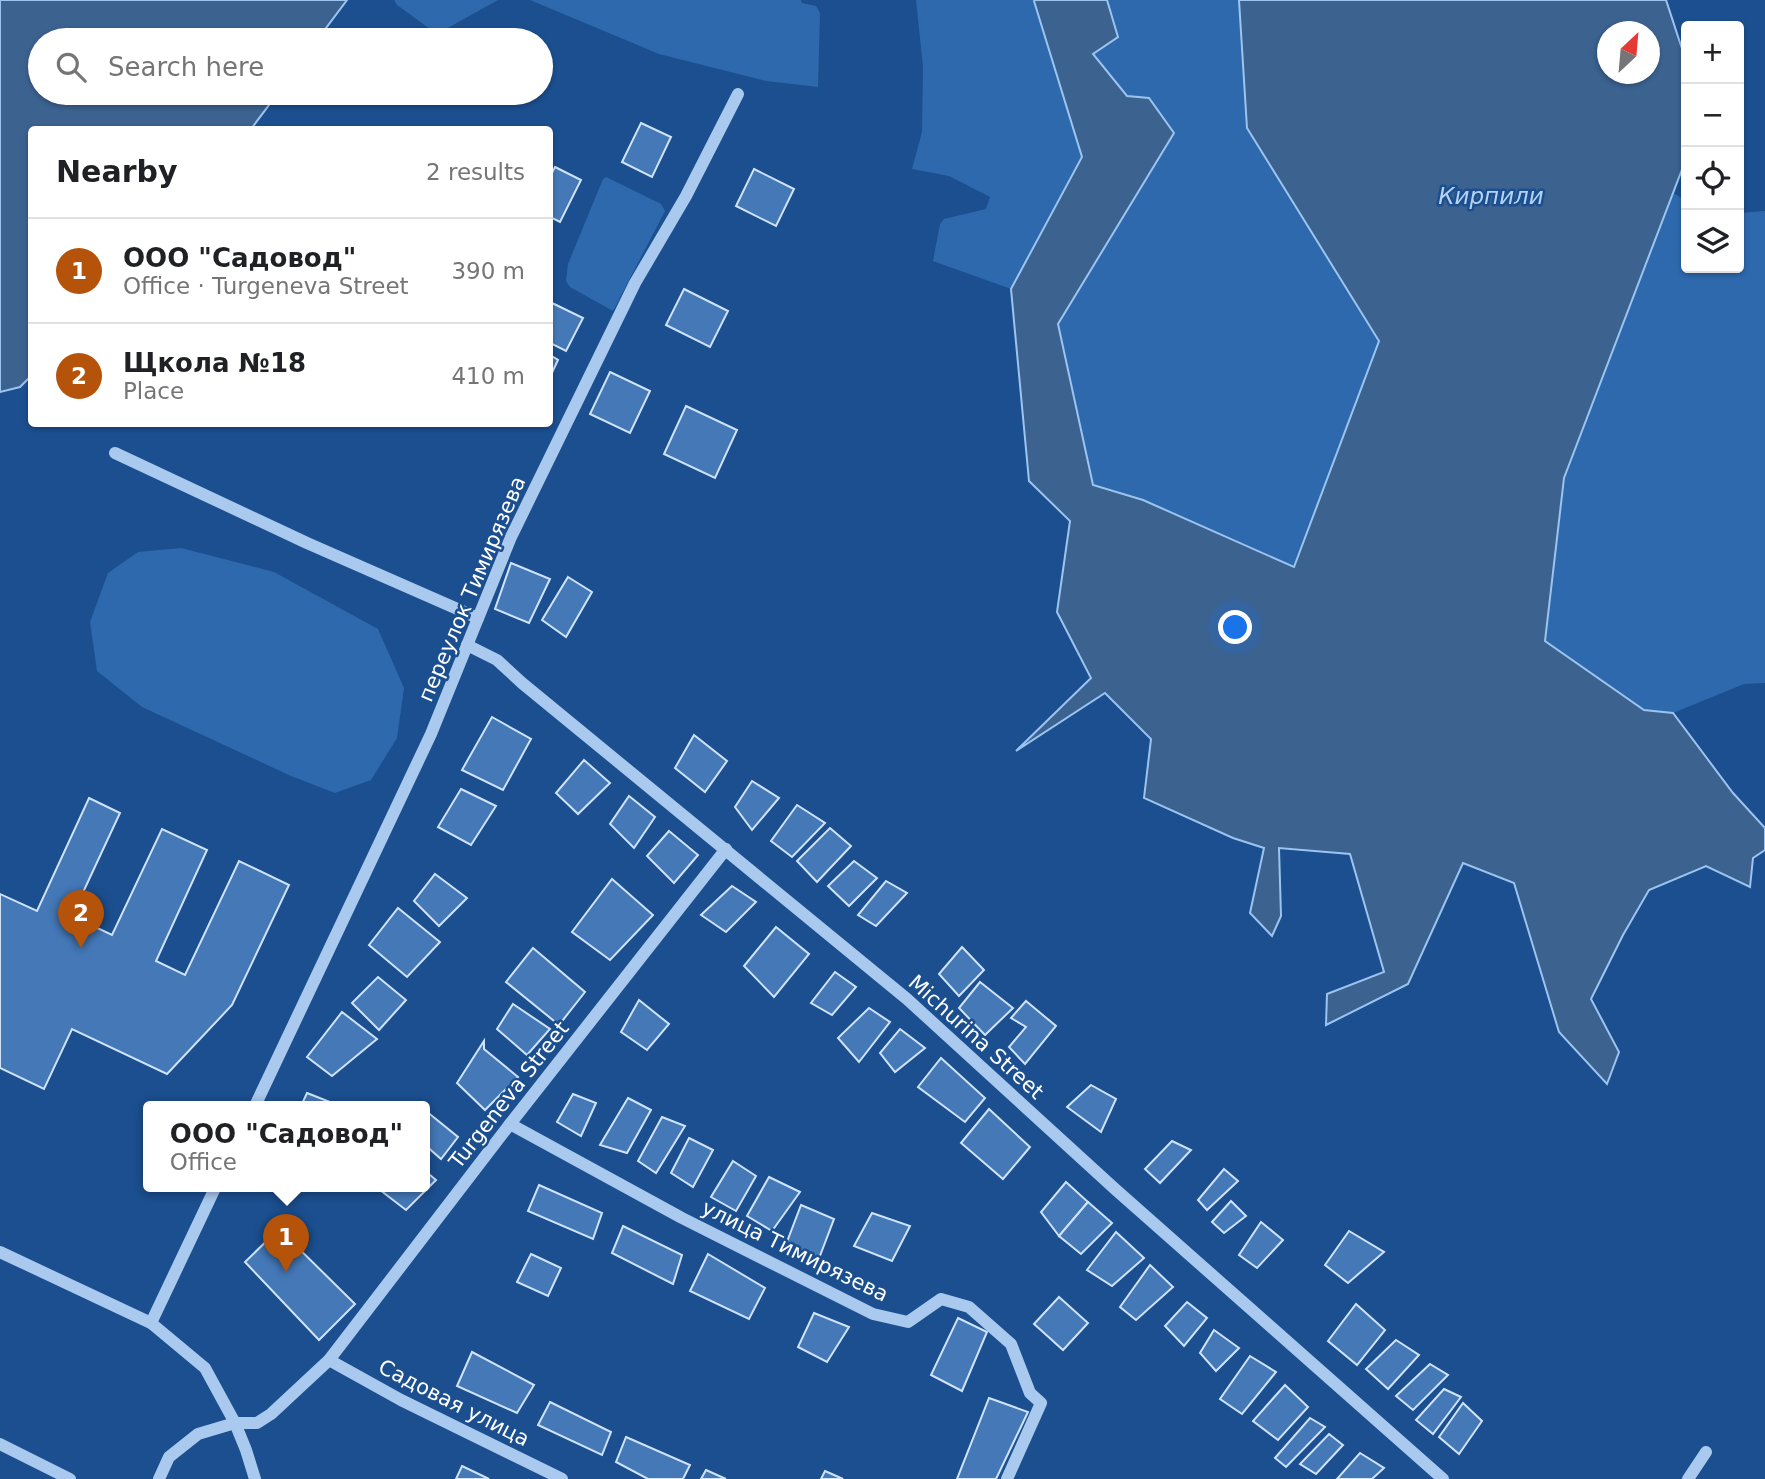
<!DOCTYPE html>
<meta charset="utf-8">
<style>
body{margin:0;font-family:"DejaVu Sans",sans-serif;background:#f6f6f6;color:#202124}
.controls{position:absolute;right:21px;top:21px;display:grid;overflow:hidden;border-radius:7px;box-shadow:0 2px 5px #0004}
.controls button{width:63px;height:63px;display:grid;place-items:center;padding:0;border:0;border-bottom:2px solid #e0e0e0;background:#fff;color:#202124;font:35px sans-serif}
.compass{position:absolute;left:1597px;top:21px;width:63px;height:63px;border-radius:50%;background:#fff;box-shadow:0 2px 5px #0004;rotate:26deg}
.you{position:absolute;left:1236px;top:628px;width:24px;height:24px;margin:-18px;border:5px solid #fff;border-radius:50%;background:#1a73e8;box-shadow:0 0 0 10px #1a73e833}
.badge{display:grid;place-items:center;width:46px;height:46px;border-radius:50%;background:#b45309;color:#fff;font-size:23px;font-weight:700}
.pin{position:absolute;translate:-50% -58px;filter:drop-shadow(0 2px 4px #0008)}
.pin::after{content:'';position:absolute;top:37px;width:24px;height:21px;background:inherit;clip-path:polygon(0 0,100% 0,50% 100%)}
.popup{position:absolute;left:143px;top:1101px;width:287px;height:91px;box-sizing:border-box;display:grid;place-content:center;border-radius:7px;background:#fff;filter:drop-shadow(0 2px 5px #0005);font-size:23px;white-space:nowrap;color:#757577}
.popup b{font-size:26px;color:#202124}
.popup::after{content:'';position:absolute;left:50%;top:100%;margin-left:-14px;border:14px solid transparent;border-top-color:#fff}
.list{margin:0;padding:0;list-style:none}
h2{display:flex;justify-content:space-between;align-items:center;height:91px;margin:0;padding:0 28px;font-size:30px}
h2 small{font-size:23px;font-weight:400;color:#757577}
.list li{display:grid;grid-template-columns:46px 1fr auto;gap:21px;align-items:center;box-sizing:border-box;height:105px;padding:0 28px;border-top:2px solid #e0e0e0}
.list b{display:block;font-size:26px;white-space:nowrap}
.list p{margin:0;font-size:23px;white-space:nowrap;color:#757577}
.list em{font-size:23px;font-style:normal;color:#757577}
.icon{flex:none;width:38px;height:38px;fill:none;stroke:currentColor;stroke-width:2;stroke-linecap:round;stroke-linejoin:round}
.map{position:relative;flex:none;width:1765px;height:1479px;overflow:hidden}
.search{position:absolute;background:#fff;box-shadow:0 2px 5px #0004;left:28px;top:28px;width:525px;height:77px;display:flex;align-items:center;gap:18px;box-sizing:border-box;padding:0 24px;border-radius:38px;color:#757577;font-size:26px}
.panel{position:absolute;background:#fff;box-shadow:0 2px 5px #0004;left:28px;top:126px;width:525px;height:301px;border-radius:7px}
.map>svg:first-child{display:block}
.green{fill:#2e69ad}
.water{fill:#3c6290;stroke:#9cc4f0;stroke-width:2;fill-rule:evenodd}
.building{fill:#4478b7;stroke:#cfe3fa;stroke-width:2}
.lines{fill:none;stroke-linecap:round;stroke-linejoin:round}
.minor{stroke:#a9c9ee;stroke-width:12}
.labels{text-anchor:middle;stroke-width:5;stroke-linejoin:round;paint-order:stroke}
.street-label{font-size:21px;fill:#fff;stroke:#1b4f8f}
.water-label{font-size:23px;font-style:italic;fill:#b5d3f5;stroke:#1b4f8f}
</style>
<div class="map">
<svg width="1765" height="1479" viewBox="0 0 1765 1479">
<rect width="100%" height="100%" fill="#1b4f8f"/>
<g class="green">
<path d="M 394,0 L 498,0 L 437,34 L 397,5 Z"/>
<path d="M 530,0 L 801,0 L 802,3 L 816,6 L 820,13 L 818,87 L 766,81 L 659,54 Z"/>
<path d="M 916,0 L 1035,0 L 1034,2 L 1082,157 L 1011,289 L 933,261 L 940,224 L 944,219 L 986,209 L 990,197 L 949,176 L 912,169 L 922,132 L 923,67 Z"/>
<path d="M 1107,0 L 1239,0 L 1247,128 L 1379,341 L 1295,567 L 1143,500 L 1093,485 L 1058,325 L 1174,134 L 1127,96 L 1092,54 L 1118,37 Z"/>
<path d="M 606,177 L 661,204 L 665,211 L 613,311 L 570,287 L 566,281 L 568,264 L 603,179 Z"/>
<path d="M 1673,193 L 1686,200 L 1686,268 L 1739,268 L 1739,213 L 1765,211 L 1765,683 L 1744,684 L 1673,713 L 1644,710 L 1545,642 L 1564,478 Z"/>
<path d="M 181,548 L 274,572 L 378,629 L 404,688 L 397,738 L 371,780 L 335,793 L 291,776 L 142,707 L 97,671 L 90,622 L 108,573 L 138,552 Z"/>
</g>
<g class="water">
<path d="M 0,0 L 347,0 L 317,40 L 40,40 L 40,93 L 278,93 L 251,129 L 32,130 L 31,376 L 20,387 L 0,392 Z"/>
<path d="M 1035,0 L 1107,0 L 1118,37 L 1093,54 L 1127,96 L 1149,98 L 1174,133 L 1058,324 L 1093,485 L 1143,500 L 1294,567 L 1379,341 L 1247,128 L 1239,0 L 1666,0 L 1686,61 L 1686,159 L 1564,478 L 1545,641 L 1644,710 L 1673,713 L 1733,793 L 1765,828 L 1765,850 L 1753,858 L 1750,887 L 1706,866 L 1649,890 L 1623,935 L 1591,999 L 1619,1052 L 1607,1084 L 1559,1032 L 1514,883 L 1463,863 L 1408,984 L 1326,1025 L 1327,994 L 1384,972 L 1350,854 L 1279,848 L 1281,916 L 1272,936 L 1250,913 L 1264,848 L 1233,838 L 1144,798 L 1151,739 L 1105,693 L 1016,751 L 1091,678 L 1057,612 L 1070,521 L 1029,481 L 1011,289 L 1082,157 L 1034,1 ZM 1608,32 L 1650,32 L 1650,74 L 1608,74 Z"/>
</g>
<g class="building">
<path d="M 641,123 L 671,137 L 652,177 L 622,162 Z"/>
<path d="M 555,167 L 581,180 L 560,222 L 550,217 L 550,177 Z"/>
<path d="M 754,169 L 794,189 L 776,226 L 736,206 Z"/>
<path d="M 684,289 L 728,311 L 710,347 L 666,325 Z"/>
<path d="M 550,302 L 583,318 L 566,351 L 550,343 Z"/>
<path d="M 550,355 L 558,360 L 550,377 Z"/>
<path d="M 610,372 L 650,391 L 630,433 L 590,414 Z"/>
<path d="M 686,406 L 737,430 L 715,478 L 664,454 Z"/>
<path d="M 511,563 L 550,579 L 529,623 L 495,609 Z"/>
<path d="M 568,577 L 592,592 L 566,637 L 542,620 Z"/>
<path d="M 492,717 L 531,739 L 503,790 L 462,770 Z"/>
<path d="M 694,735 L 727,761 L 705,792 L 675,768 Z"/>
<path d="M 584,760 L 610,783 L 578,814 L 556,793 Z"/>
<path d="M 752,781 L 779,798 L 752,830 L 735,807 Z"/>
<path d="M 461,789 L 496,806 L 471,845 L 438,827 Z"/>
<path d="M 629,796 L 655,817 L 634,848 L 610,824 Z"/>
<path d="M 89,798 L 120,813 L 72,916 L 112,935 L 162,829 L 207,850 L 156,961 L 185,975 L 239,861 L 289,885 L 232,1005 L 167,1074 L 72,1029 L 44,1089 L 0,1068 L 0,894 L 37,911 Z"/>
<path d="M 797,805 L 825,823 L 792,857 L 771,841 Z"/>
<path d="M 830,828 L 851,846 L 817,882 L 797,861 Z"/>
<path d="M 669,831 L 698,855 L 674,883 L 647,856 Z"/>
<path d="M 854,861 L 877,878 L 849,906 L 828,886 Z"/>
<path d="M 435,874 L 467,898 L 439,926 L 414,901 Z"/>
<path d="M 612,879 L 653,915 L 610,960 L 572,932 Z"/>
<path d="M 886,881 L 907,893 L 876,926 L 858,915 Z"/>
<path d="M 732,886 L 756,902 L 726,932 L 701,915 Z"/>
<path d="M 398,908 L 440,942 L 407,977 L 369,945 Z"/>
<path d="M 776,927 L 809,954 L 774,997 L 744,966 Z"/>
<path d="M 962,947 L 984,970 L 959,996 L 939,974 Z"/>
<path d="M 533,948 L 585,992 L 559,1025 L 506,982 Z"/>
<path d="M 835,972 L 856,987 L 832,1015 L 811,1003 Z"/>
<path d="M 378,977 L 406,1000 L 379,1030 L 352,1003 Z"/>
<path d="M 980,982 L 1013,1008 L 985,1035 L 959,1008 Z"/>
<path d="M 639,1000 L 669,1024 L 647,1050 L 621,1032 Z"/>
<path d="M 1026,1001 L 1056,1026 L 1025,1064 L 1009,1047 L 1026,1027 L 1011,1018 Z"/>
<path d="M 513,1004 L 550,1029 L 527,1055 L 497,1029 Z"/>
<path d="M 869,1008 L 890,1022 L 859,1062 L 838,1038 Z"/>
<path d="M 342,1012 L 377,1039 L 332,1076 L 307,1057 Z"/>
<path d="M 900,1029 L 925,1048 L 895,1072 L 880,1053 Z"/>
<path d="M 484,1041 L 484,1049 L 518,1077 L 485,1110 L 457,1083 Z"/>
<path d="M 941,1058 L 985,1098 L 965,1122 L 918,1087 Z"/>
<path d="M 1091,1085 L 1116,1099 L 1101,1132 L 1067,1107 Z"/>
<path d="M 307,1093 L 340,1106 L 301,1106 Z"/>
<path d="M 573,1094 L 596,1103 L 581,1136 L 557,1122 Z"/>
<path d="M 628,1098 L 651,1110 L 627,1153 L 600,1145 Z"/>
<path d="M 989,1109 L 1030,1147 L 1003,1179 L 961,1143 Z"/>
<path d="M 426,1111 L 458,1137 L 441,1159 L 424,1144 L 424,1114 Z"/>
<path d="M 662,1117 L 685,1126 L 656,1173 L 638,1161 Z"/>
<path d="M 689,1138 L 713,1150 L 693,1187 L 671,1173 Z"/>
<path d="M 1172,1141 L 1191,1150 L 1160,1183 L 1145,1169 Z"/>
<path d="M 733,1161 L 756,1176 L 736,1211 L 711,1197 Z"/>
<path d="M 1224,1169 L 1238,1181 L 1207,1210 L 1198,1200 Z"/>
<path d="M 424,1170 L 436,1180 L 406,1210 L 380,1190 L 382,1186 L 424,1186 Z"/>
<path d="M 769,1177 L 800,1192 L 772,1231 L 747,1216 Z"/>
<path d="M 1066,1182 L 1088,1202 L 1059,1236 L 1041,1212 Z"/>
<path d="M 539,1185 L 602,1213 L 593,1239 L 528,1211 Z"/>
<path d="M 1231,1201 L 1246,1216 L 1224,1233 L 1212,1222 Z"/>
<path d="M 1088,1202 L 1112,1223 L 1081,1254 L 1059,1236 Z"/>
<path d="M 801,1205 L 834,1219 L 818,1261 L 785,1247 Z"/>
<path d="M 872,1213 L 910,1226 L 892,1261 L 854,1246 Z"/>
<path d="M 1261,1222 L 1283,1240 L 1257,1268 L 1239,1255 Z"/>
<path d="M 623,1226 L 682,1255 L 673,1284 L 612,1253 Z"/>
<path d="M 279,1229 L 355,1304 L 319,1340 L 245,1262 Z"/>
<path d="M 1349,1231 L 1384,1252 L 1348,1283 L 1325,1265 Z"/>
<path d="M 1116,1232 L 1144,1258 L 1112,1286 L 1087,1270 Z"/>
<path d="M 531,1254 L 561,1268 L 548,1296 L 517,1282 Z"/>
<path d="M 708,1254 L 765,1288 L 749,1319 L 690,1291 Z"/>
<path d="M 1150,1265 L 1173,1287 L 1136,1320 L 1120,1307 Z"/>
<path d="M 1059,1297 L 1088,1323 L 1063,1350 L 1034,1324 Z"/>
<path d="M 1187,1302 L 1207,1318 L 1184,1346 L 1165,1326 Z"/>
<path d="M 1356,1304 L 1385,1330 L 1357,1365 L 1328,1341 Z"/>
<path d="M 814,1313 L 849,1327 L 827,1362 L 798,1347 Z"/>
<path d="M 958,1318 L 987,1332 L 962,1391 L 931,1375 Z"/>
<path d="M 1214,1330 L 1239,1348 L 1216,1371 L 1200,1353 Z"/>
<path d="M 1396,1340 L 1419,1355 L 1388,1389 L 1366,1369 Z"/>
<path d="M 472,1352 L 534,1385 L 517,1413 L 457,1386 Z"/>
<path d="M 1250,1356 L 1276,1372 L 1242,1414 L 1220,1399 Z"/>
<path d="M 1430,1364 L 1448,1375 L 1413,1410 L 1396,1396 Z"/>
<path d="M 1285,1385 L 1308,1407 L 1278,1440 L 1253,1421 Z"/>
<path d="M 1444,1389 L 1461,1397 L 1433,1434 L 1416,1420 Z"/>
<path d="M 989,1398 L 1028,1412 L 996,1479 L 957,1479 Z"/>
<path d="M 550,1402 L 611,1432 L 602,1455 L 538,1425 Z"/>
<path d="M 1463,1403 L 1482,1421 L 1459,1454 L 1439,1437 Z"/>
<path d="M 1310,1418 L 1325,1427 L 1286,1467 L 1275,1458 Z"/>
<path d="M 1329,1434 L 1343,1445 L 1316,1474 L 1300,1464 Z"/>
<path d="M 626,1437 L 690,1465 L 683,1479 L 648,1479 L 616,1462 Z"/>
<path d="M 1360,1453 L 1384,1468 L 1372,1479 L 1337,1479 Z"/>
<path d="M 462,1466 L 489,1479 L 456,1479 Z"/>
<path d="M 706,1470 L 726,1479 L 701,1479 Z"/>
<path d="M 825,1471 L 843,1479 L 821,1479 Z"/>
</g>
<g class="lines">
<g class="minor">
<path d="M 115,453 L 307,543 L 478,618"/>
<path d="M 467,645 L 497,660 L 522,683 L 907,999 L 1115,1189 L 1443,1479"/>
<path d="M 255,1106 L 431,734 L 511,537 L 635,283 L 686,196 L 738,94"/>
<path d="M 510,1124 L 682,1218 L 873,1314 L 908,1322 L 941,1299 L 969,1307 L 1011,1344 L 1030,1393 L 1041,1403 L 1007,1479"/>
<path d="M 0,1252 L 151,1323 L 205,1368 L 235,1423 L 246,1450 L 255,1479"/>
<path d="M 151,1323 L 216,1186"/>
<path d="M 329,1360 L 401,1400 L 562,1479"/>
<path d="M 0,1444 L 70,1479"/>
<path d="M 159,1479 L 169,1457 L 198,1434 L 235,1423 L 257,1423 L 271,1414 L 329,1360 L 510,1124 L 726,849"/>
<path d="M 1688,1479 L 1706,1452"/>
</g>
</g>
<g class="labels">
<g class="street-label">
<text transform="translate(472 589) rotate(-67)" y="7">переулок Тимирязева</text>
<text transform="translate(976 1037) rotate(42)" y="7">Michurina Street</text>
<text transform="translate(509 1095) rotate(-52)" y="7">Turgeneva Street</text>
<text transform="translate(795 1251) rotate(26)" y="7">улица Тимирязева</text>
<text transform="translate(454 1403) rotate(27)" y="7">Садовая улица</text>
</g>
<g class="water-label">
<text x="1491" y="204">Кирпили</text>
</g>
</g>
</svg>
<div class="controls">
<button>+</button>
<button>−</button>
<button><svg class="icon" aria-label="locate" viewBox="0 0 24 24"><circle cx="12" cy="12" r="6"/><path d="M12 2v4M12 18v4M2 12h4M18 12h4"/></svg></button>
<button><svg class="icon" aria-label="layers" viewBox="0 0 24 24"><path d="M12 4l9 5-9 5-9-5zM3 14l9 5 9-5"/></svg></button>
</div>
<svg class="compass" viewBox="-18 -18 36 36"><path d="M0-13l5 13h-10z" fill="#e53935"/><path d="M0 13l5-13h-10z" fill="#757577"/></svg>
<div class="you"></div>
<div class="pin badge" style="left:286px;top:1272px">1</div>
<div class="popup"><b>ООО &quot;Садовод&quot;</b>Office</div>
<div class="pin badge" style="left:81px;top:948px">2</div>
<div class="search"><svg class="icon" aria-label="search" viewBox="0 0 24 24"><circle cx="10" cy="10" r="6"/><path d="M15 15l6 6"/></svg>Search here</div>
<section class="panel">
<h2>Nearby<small>2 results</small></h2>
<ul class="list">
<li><span class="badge">1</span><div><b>ООО &quot;Садовод&quot;</b><p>Office · Turgeneva Street</p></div><em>390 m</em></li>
<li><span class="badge">2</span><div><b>Щкола №18</b><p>Place</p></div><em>410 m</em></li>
</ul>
</section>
</div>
